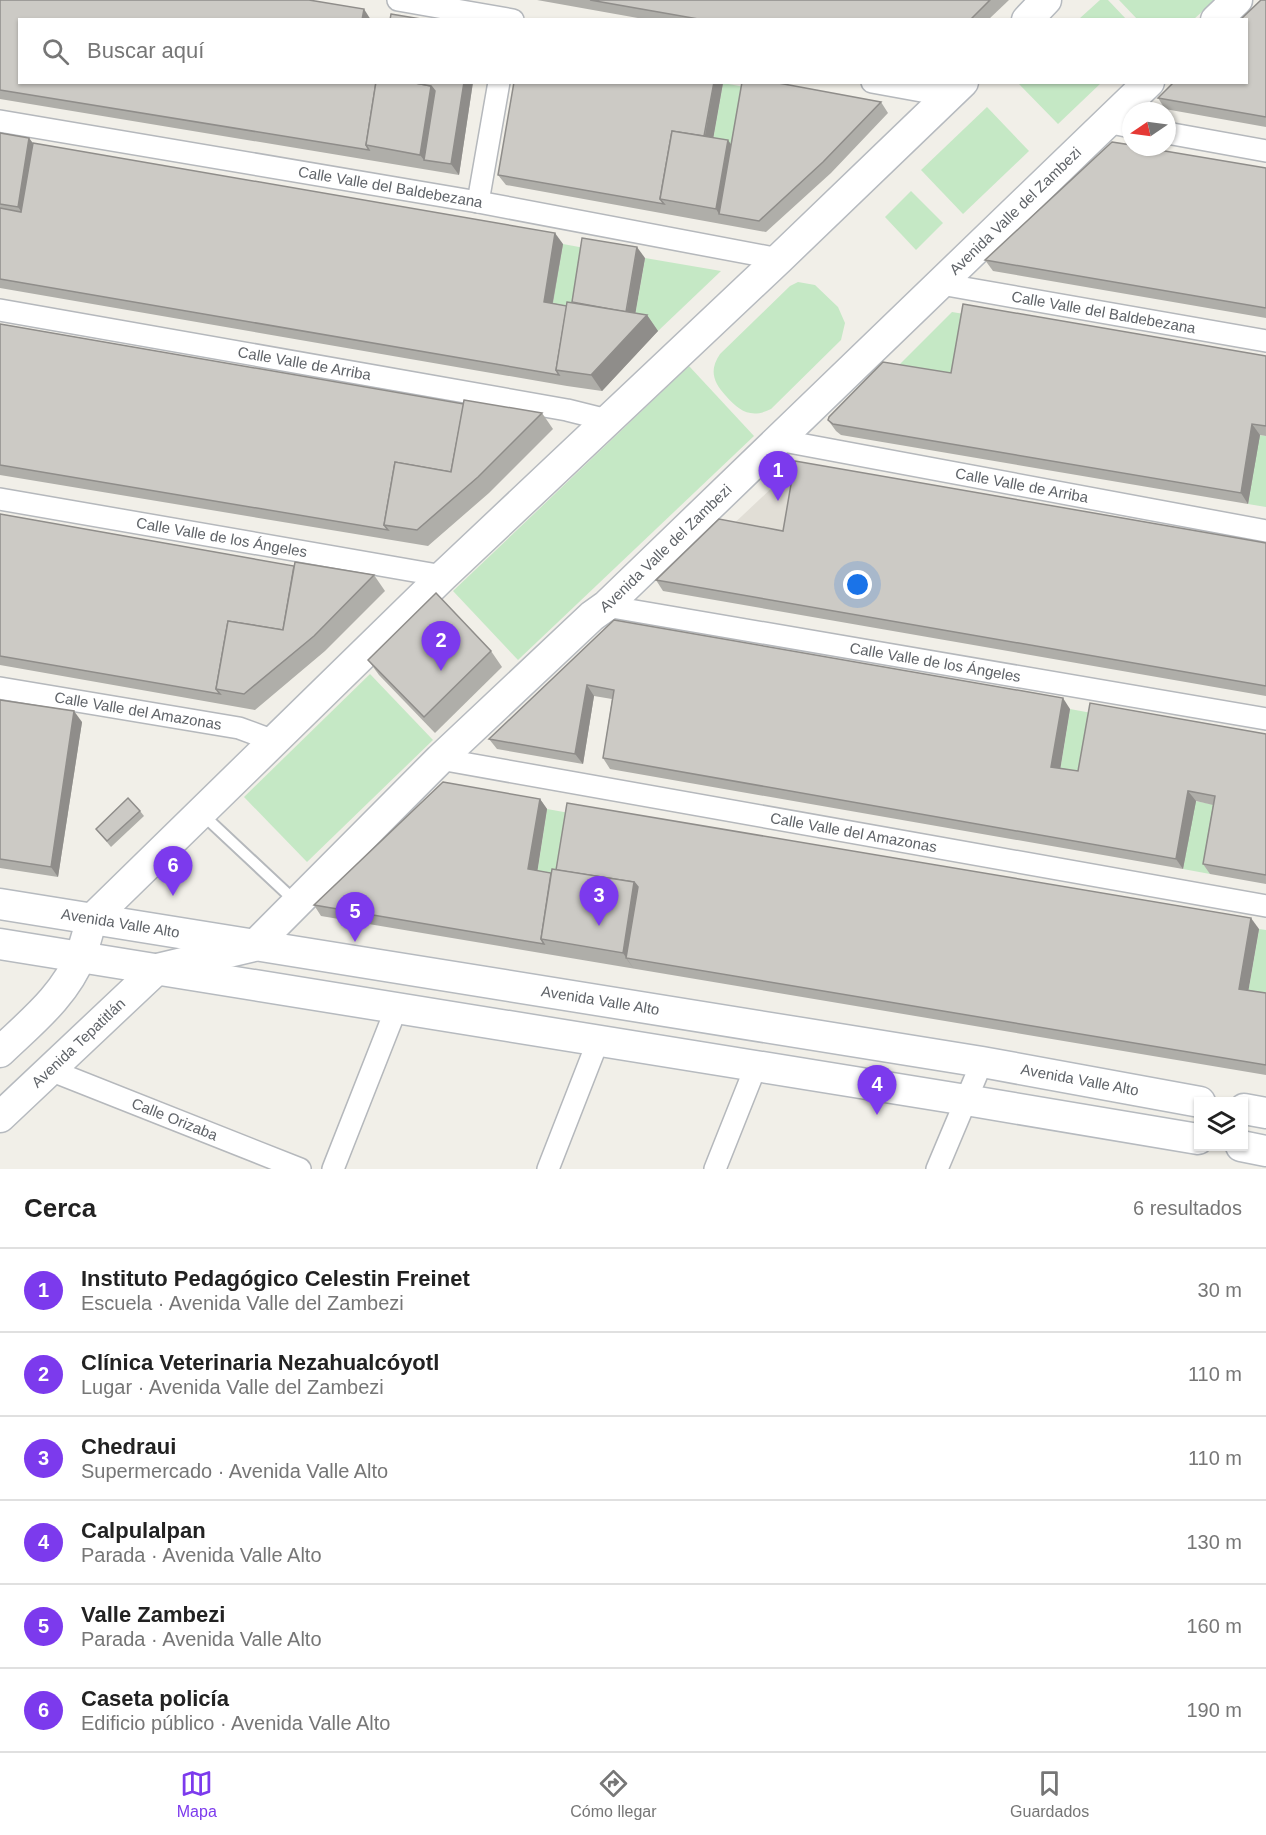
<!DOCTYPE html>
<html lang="es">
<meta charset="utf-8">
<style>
body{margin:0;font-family:Helvetica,sans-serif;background:#f2f2f2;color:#222}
.controls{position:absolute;right:18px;bottom:18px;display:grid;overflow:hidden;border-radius:0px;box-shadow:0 2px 4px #0004}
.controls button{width:54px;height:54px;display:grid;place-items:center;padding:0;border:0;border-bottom:2px solid #e0e0e0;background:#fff;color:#222;font:30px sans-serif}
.compass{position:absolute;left:1122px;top:102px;width:54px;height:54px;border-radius:50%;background:#fff;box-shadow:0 2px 4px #0004;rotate:257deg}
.you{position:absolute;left:858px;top:585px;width:21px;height:21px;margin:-15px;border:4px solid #fff;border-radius:50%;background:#1a73e8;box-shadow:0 0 0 9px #1a73e833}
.badge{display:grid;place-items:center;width:39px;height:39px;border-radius:50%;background:#7c3aed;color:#fff;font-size:20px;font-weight:700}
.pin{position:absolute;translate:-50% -50px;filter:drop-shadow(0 2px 3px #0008)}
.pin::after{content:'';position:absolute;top:32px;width:21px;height:18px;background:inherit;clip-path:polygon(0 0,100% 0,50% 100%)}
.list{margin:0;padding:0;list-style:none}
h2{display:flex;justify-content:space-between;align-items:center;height:78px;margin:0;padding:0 24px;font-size:26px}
h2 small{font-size:20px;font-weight:400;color:#767676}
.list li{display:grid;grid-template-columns:39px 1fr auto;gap:18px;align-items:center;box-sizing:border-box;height:84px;padding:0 24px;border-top:2px solid #e0e0e0}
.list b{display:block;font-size:22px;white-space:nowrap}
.list p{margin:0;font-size:20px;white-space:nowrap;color:#767676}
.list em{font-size:20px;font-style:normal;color:#767676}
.icon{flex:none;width:33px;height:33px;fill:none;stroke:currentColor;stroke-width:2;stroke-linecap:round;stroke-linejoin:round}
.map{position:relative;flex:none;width:1266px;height:1169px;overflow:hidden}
.search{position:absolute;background:#fff;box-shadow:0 2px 4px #0004;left:18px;right:18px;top:18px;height:66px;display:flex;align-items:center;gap:15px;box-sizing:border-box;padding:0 21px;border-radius:0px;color:#767676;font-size:22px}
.sheet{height:582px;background:#fff}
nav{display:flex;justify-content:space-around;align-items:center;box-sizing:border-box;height:84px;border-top:2px solid #e0e0e0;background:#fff;font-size:16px;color:#767676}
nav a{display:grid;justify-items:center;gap:3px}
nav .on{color:#7c3aed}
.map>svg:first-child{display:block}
.education{fill:#e1ded6}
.green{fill:#c5e8c5}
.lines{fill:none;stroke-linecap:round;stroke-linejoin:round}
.lane-casing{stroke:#b5b8bc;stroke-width:14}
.street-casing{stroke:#b5b8bc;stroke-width:24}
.secondary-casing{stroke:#b6babf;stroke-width:33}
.lane{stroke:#fff;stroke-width:10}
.street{stroke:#fff;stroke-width:21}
.secondary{stroke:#fff;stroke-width:30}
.wall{fill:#afaea9}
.shaded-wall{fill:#8f8d8a}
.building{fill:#cccac5;stroke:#8f8d8a;stroke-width:1.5}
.labels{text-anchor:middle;stroke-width:5;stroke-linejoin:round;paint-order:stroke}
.street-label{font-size:15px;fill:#5f6368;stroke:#fff}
</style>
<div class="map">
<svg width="1266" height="1169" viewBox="0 0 1266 1169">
<rect width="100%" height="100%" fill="#f1efe8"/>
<path class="education" d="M 791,470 L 803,472 L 791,541 L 727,530 Z"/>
<g class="green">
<path d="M 1100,0 L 1108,0 L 1126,19 L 1079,19 Z"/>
<path d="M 1119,0 L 1215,0 L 1194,19 L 1138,20 Z"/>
<path d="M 723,83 L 750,88 L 739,156 L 711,151 Z"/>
<path d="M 1018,83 L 1101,83 L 1058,124 Z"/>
<path d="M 987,107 L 1029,151 L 963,214 L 921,170 Z"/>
<path d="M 911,191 L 943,223 L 916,250 L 885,217 Z"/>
<path d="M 563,244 L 590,249 L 578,317 L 551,313 Z"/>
<path d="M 645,258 L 721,271 L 658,331 L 633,327 Z"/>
<path d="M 798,282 L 815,285 L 838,307 L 845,323 L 841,340 L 771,409 C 751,419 739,411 726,396 C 713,382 709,370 720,354 L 790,286 Z"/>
<path d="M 952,312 L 970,315 L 959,384 L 891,373 Z"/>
<path d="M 689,366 L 754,436 L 518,660 L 453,591 Z"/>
<path d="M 1259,435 L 1266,436 L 1266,507 L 1248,504 Z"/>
<path d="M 370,674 L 433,740 L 307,862 L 244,797 Z"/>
<path d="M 1070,709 L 1097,714 L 1086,782 L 1059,777 Z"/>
<path d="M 1195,801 L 1222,806 L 1210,874 L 1183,869 Z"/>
<path d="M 547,809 L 575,814 L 563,885 L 536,880 Z"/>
<path d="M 1259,929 L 1266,930 L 1266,1002 L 1247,999 Z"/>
</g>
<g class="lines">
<g class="lane-casing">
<path id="lane" d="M 201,813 L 295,901"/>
</g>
<g class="street-casing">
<g id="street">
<path d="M 398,0 L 513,20"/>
<path d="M 872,82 L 949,96"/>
<path id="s1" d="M 0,121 L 478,202 L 779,259"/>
<path d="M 1107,122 L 1131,127"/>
<path d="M 1167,133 L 1266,151"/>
<path d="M 478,202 L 499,82"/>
<path id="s2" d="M 941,284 L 1266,341"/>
<path id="s3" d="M 0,310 L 567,410 L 607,420"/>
<path id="s4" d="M 778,440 L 1266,531"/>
<path id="s5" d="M 0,499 L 443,576"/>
<path id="s6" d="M 606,606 L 1266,719"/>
<path id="s7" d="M 0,688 L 239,728 L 274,741"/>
<path id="s8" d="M 440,759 L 1266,906"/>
<path id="s9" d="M 50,1070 L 300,1169"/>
<path d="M 333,1169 L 396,1009"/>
<path d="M 548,1169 L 598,1041"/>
<path d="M 715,1169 L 756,1066"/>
<path d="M 937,1169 L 982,1062"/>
</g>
</g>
<g class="secondary-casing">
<g id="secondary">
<path d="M 1027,20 L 1046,0"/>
<path d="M 1216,20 L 1237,0"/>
<path id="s10" d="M 0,904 L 982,1062 L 1200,1102"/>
<path d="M 0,944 L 966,1100 L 1198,1139"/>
<path d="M 0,1052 C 30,1023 65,996 81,955 C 85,944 88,931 92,919 L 443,576 L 779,259 L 963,82"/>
<path d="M 1244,1109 L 1266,1113"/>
<path id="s11" d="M 0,1117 L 157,969 L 254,946 L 440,759 L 592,616 L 606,606 L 1149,82"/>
<path d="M 1241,1146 L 1266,1151"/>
</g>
</g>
<use href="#lane" class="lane"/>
<use href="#street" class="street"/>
<use href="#secondary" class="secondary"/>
</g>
<g class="wall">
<path d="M 0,0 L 20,82 L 473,82 L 459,175 L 0,99 Z"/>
<path d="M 537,0 L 1009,0 L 988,20 L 649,20 Z"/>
<path d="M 1266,0 L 1266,127 L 1165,109 L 1158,98 Z"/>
<path d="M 723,83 L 713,138 L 731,145 L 881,102 L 888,113 L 831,173 L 766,232 L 506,185 L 498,175 Z"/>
<path d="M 0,133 L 29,138 L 33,143 L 563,244 L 553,303 L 567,306 L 645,258 L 635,313 L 647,315 L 658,331 L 602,391 L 567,386 L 0,288 Z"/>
<path d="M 1266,168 L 1266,318 L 993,271 L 985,260 Z"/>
<path d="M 0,324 L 464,404 L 542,413 L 553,429 L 489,493 L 428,546 L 0,475 Z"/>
<path d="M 1266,356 L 1266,436 L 1260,435 L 1248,504 L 841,435 L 836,431 L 828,420 L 951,373 Z"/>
<path d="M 0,514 L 294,566 L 374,575 L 385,591 L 325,651 L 255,710 L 0,665 Z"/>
<path d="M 783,531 L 1266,543 L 1266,696 L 663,591 L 656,580 Z"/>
<path d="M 614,620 L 1070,709 L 1060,768 L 1078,771 L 1266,734 L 1266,884 L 1210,874 L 1203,864 L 1213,805 L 1196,801 L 1183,869 L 610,769 L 603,758 L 612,699 L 594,696 L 583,764 L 497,749 L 489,739 Z"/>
<path d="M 491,651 L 502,667 L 435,733 L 379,675 L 368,660 Z"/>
<path d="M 0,700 L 82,722 L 58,877 L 0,868 Z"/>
<path d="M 540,799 L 547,809 L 537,871 L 551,873 L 1259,929 L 1248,990 L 1266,993 L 1266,1075 L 321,916 L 314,905 Z"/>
<path d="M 140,811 L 144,816 L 111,847 L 96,829 Z"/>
</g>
<g class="shaded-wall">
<path d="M 364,9 L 371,20 L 362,20 Z"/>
<path d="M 464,82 L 473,82 L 459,175 L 451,164 Z"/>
<path d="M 714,82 L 723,83 L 711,151 L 704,141 Z"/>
<path d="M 431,86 L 442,102 L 424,160 L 420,155 Z"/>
<path d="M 29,138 L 40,154 L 29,222 L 18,207 Z"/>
<path d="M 728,140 L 739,156 L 719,214 L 716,209 Z"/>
<path d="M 555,233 L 563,244 L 551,312 L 544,302 Z"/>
<path d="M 637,247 L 645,258 L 633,327 L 626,316 Z"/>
<path d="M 647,315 L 658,331 L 602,391 L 591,375 Z"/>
<path d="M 1252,424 L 1260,435 L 1248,504 L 1241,493 Z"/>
<path d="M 587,685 L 594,696 L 583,764 L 575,754 Z"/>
<path d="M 1063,698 L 1070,709 L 1059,777 L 1051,767 Z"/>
<path d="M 74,711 L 82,722 L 58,877 L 51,867 Z"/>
<path d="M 1188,791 L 1196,801 L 1183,869 L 1176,859 Z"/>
<path d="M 540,799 L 547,809 L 536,880 L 528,869 Z"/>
<path d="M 634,882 L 645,898 L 626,958 L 634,969 L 623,953 Z"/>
<path d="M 1251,918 L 1259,929 L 1247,999 L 1239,989 Z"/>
</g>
<g class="building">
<path d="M 0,0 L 309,0 L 364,9 L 362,20 L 20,20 L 20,82 L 376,82 L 366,145 L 369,150 L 0,90 Z"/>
<path d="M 590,0 L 990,0 L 970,20 L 704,20 Z"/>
<path d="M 1261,0 L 1266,0 L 1266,117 L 1158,98 L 1174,82 L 1246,82 L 1246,20 L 1240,20 Z"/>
<path d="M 391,14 L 427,20 L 390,20 Z"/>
<path d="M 376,82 L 410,82 L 431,86 L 420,155 L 366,145 Z"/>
<path d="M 410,82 L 464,82 L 451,164 L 424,160 L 435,91 L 431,86 Z"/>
<path d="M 514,82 L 714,82 L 704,136 L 672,131 L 660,199 L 664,204 L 498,175 Z"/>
<path d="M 742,82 L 773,82 L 881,102 L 823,162 L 759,221 L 719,214 Z"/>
<path d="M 672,131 L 728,140 L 716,209 L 660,199 Z"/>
<path d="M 0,133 L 29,138 L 18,207 L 0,204 Z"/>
<path d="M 1112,142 L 1131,145 L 1131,147 L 1141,147 L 1266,168 L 1266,308 L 985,260 Z"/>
<path d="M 33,143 L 555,233 L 544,302 L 567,306 L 556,370 L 559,375 L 0,279 L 0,208 L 21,212 Z"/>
<path d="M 582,238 L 637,247 L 626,312 L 572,302 Z"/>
<path d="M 567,302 L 647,315 L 591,375 L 556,370 Z"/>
<path d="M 963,304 L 1266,356 L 1266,426 L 1252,424 L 1241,493 L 833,424 L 828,420 L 829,417 L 883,362 L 951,373 Z"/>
<path d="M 0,324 L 464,404 L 451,472 L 395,462 L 384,525 L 388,530 L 0,465 Z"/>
<path d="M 464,400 L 542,413 L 478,477 L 417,530 L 384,525 L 395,462 L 451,472 Z"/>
<path d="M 795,461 L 1266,543 L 1266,686 L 656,580 L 719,519 L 783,531 Z"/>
<path d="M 0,514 L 294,566 L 283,630 L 228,621 L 216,689 L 220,694 L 0,656 Z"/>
<path d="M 295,562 L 374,575 L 314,636 L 244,694 L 216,689 L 228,621 L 283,630 Z"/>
<path d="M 436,593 L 491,651 L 424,717 L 368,660 Z"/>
<path d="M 614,620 L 1063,698 L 1051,767 L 1078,771 L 1090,703 L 1266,734 L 1266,875 L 1203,864 L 1215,796 L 1188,791 L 1176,859 L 603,758 L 614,690 L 587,685 L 575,754 L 489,739 Z"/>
<path d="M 0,700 L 74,711 L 51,867 L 0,859 Z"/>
<path d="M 443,782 L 540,799 L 528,869 L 551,873 L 541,939 L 544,944 L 314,905 Z"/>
<path d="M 128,798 L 140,811 L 107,841 L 96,829 Z"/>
<path d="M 567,803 L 1251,918 L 1239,989 L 1266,993 L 1266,1065 L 626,958 L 638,887 L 634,882 L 556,870 Z"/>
<path d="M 552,869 L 634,882 L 623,953 L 541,939 Z"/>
</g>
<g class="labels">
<g class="street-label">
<text dy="5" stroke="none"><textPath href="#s1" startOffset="396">Calle Valle del Baldebezana</textPath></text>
<text dy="5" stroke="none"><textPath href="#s11" startOffset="1374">Avenida Valle del Zambezi</textPath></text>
<text dy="5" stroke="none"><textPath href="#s2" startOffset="165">Calle Valle del Baldebezana</textPath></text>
<text dy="5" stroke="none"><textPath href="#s3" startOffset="309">Calle Valle de Arriba</textPath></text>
<text dy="5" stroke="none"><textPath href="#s4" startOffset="248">Calle Valle de Arriba</textPath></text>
<text dy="5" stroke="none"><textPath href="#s5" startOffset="225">Calle Valle de los Ángeles</textPath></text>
<text dy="5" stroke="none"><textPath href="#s11" startOffset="888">Avenida Valle del Zambezi</textPath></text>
<text dy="5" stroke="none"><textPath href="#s6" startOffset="334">Calle Valle de los Ángeles</textPath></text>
<text dy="5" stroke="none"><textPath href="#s7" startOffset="140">Calle Valle del Amazonas</textPath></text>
<text dy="5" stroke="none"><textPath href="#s8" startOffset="420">Calle Valle del Amazonas</textPath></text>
<text dy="5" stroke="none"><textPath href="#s10" startOffset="122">Avenida Valle Alto</textPath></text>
<text dy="5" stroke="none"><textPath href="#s10" startOffset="608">Avenida Valle Alto</textPath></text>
<text dy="5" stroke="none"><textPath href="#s11" startOffset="108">Avenida Tepatitlán</textPath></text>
<text dy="5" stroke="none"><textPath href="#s10" startOffset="1094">Avenida Valle Alto</textPath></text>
<text dy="5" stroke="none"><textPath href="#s9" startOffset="134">Calle Orizaba</textPath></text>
</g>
</g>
</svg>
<div class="controls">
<button><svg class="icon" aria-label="layers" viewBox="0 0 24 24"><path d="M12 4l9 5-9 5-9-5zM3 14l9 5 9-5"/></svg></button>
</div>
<svg class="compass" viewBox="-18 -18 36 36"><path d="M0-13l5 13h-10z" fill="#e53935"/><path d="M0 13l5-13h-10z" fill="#767676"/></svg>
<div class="you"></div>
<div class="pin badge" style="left:778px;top:501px">1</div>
<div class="pin badge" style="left:441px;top:671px">2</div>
<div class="pin badge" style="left:599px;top:926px">3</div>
<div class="pin badge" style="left:877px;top:1115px">4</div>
<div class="pin badge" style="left:355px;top:942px">5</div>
<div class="pin badge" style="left:173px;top:896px">6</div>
<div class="search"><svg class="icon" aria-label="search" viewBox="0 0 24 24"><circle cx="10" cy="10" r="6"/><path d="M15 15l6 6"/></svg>Buscar aquí</div>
</div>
<section class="sheet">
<h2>Cerca<small>6 resultados</small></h2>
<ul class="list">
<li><span class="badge">1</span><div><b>Instituto Pedagógico Celestin Freinet</b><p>Escuela · Avenida Valle del Zambezi</p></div><em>30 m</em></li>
<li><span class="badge">2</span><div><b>Clínica Veterinaria Nezahualcóyotl</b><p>Lugar · Avenida Valle del Zambezi</p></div><em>110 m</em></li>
<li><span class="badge">3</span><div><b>Chedraui</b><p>Supermercado · Avenida Valle Alto</p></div><em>110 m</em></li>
<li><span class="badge">4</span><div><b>Calpulalpan</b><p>Parada · Avenida Valle Alto</p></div><em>130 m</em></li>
<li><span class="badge">5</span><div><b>Valle Zambezi</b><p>Parada · Avenida Valle Alto</p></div><em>160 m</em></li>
<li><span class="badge">6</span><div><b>Caseta policía</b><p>Edificio público · Avenida Valle Alto</p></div><em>190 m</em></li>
</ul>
</section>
<nav>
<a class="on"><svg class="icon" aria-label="map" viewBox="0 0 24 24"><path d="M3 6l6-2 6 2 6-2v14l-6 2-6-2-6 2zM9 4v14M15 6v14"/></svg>Mapa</a>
<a><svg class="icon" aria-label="directions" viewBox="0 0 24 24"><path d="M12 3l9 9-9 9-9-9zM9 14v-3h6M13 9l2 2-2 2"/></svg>Cómo llegar</a>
<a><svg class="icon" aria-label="saved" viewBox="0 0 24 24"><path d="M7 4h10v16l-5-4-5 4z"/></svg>Guardados</a>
</nav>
